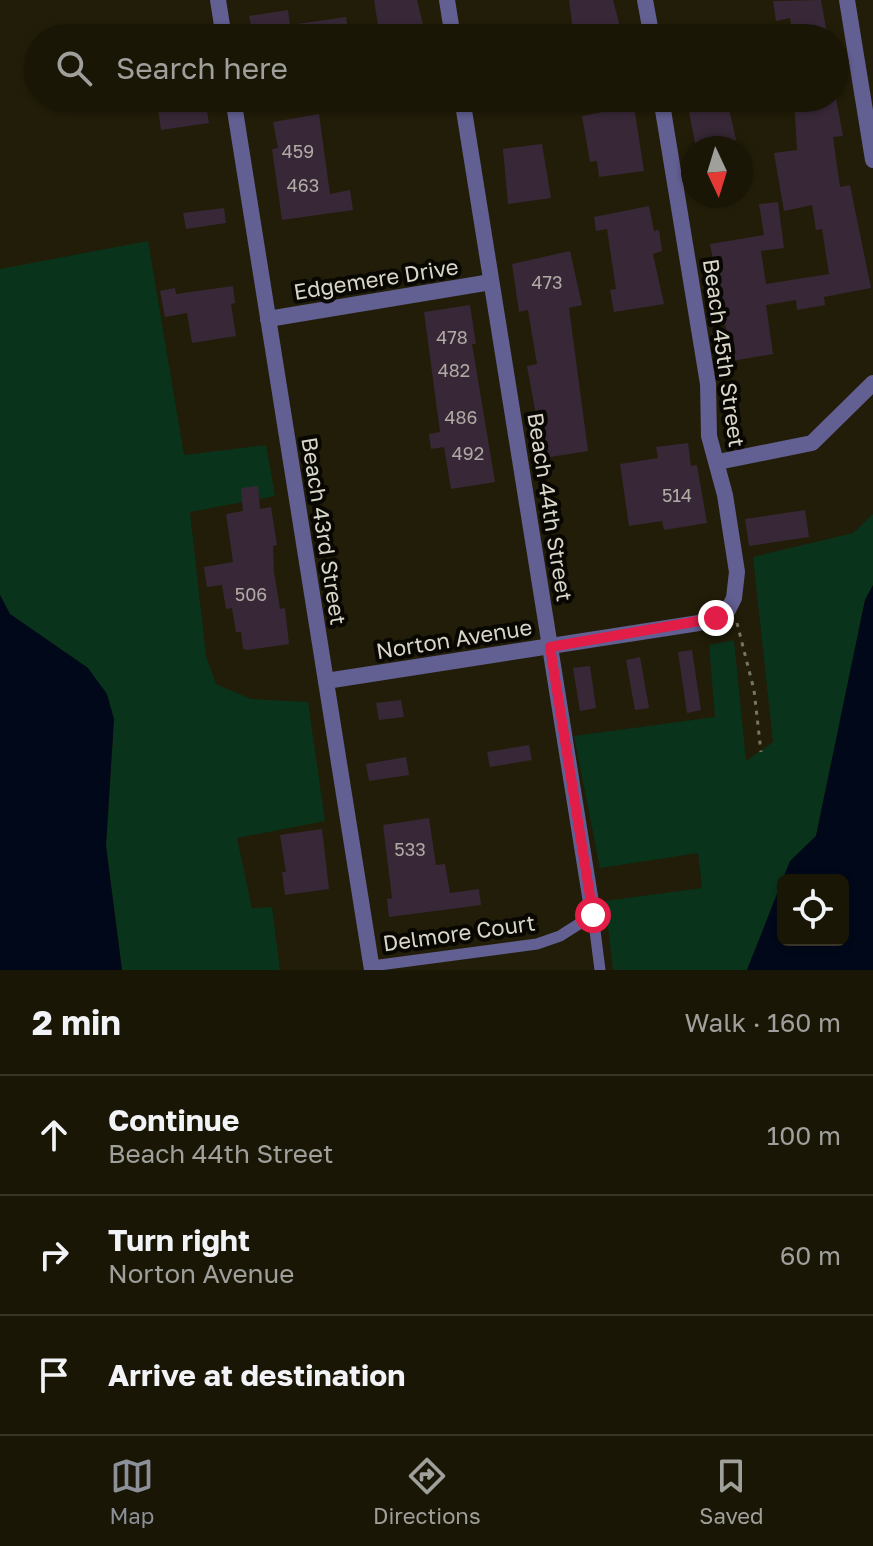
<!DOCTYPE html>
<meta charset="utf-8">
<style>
body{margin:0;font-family:"Golos Text",sans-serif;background:#231f10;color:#f1f3f6}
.controls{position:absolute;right:24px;bottom:24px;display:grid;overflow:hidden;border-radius:12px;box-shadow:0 2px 6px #0004}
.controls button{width:72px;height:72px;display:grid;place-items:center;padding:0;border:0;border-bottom:2px solid #383528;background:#1a1606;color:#f1f3f6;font:40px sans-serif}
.compass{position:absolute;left:681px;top:136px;width:72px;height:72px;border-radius:50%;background:#1a1606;box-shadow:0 2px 6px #0004;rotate:176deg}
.stop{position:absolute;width:24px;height:24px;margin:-18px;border:6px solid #e11d48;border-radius:50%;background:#fff}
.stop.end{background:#e11d48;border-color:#fff;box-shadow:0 2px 8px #0008}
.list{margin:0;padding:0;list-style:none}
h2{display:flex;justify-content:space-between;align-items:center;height:104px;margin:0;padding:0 32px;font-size:34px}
h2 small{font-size:26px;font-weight:400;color:#9f9f9b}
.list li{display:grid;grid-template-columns:52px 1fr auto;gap:24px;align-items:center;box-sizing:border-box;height:120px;padding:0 32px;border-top:2px solid #383528}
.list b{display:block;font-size:30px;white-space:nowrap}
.list p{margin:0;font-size:26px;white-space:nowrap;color:#9f9f9b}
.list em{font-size:26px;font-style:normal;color:#9f9f9b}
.icon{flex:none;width:44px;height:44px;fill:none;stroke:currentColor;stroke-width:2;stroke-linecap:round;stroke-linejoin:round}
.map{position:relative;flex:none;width:873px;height:970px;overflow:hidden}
.search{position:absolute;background:#1a1606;box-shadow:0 2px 6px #0004;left:24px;right:24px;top:24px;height:88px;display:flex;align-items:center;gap:20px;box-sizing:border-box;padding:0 28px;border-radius:44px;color:#9f9f9b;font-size:30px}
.sheet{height:464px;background:#1a1606}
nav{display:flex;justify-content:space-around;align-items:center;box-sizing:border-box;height:112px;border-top:2px solid #383528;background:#1a1606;font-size:22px;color:#9f9f9b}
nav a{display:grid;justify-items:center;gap:4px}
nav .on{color:#8c9099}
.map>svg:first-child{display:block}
.green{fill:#0a331b}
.water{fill:#000819;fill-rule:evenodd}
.building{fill:#382837}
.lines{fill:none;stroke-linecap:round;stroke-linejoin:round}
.path{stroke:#797564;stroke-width:3;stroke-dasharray:4 6;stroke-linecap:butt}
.service{stroke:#625f92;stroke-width:11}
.minor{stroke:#625f92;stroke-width:16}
.route{stroke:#e11d48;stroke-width:10}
.labels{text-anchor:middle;stroke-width:8;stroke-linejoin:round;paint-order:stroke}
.number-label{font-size:18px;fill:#b0aaa4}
.street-label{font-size:22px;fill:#d8d5c9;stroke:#090702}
</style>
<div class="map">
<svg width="873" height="970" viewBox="0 0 873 970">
<rect width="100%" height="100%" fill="#221d08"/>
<g class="green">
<path d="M 148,241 L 184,455 L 266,445 L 275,496 L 190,512 L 206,656 L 216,684 L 251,699 L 308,702 L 325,821 L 237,838 L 252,908 L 272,907 L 280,970 L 122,970 L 106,846 L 114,719 L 88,668 L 10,614 L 0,595 L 0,269 Z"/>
<path d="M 873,514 L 873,585 L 865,600 L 816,836 L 790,861 L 747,970 L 613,970 L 605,901 L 702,888 L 698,853 L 600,868 L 574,736 L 715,717 L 709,645 L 734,640 L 746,761 L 773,742 L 753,557 L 853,533 Z"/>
</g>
<g class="water">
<path d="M 873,585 L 873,970 L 747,970 L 790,861 L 816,836 L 865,600 ZM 783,880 L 843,880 L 843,940 L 783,940 Z"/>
<path d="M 0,595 L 10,614 L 88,668 L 107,694 L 114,719 L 106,846 L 122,970 L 0,970 Z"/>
</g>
<g class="building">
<path d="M 374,0 L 417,0 L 425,33 L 380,38 Z"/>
<path d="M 569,0 L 613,0 L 623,38 L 574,38 Z"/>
<path d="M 821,0 L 827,34 L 793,38 L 790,18 L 776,21 L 773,1 Z"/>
<path d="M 288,10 L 290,25 L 346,17 L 349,38 L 265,38 L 265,29 L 274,27 L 252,30 L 249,16 Z"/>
<path d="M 794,98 L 836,98 L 843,136 L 833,137 L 840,187 L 850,185 L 871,288 L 824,297 L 825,305 L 797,310 L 796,300 L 766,305 L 773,354 L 732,361 L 710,244 L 764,235 L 759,204 L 778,202 L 784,248 L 761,251 L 766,284 L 829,274 L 822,229 L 816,230 L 812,205 L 784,211 L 774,153 L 797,150 Z"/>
<path d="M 205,99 L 209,123 L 161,130 L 158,108 Z"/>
<path d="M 728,105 L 738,148 L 696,148 L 689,112 Z"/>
<path d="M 634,106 L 644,171 L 599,177 L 597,161 L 590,162 L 582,116 Z"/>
<path d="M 319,114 L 330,194 L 350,190 L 353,210 L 282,220 L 272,149 L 278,148 L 273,122 Z"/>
<path d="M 542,144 L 551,198 L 508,204 L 503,149 Z"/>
<path d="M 649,206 L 654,231 L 659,230 L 662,251 L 653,254 L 664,304 L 614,312 L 610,290 L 616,289 L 607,229 L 596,231 L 594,217 Z"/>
<path d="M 224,208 L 226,223 L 186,229 L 183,213 Z"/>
<path d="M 570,251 L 582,305 L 569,308 L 588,451 L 544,458 L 527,366 L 537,364 L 528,310 L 519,312 L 512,264 Z"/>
<path d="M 233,286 L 235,303 L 231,304 L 236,336 L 192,343 L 187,313 L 165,317 L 160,291 L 175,288 L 176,294 Z"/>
<path d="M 470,305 L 476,344 L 472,344 L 495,482 L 451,489 L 444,447 L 431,449 L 429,434 L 440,432 L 424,312 Z"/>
<path d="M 688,443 L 691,466 L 697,465 L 707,523 L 664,530 L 662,521 L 629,526 L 620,464 L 658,458 L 656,447 Z"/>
<path d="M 258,486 L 260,509 L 271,507 L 277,545 L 273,546 L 274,572 L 280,609 L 285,608 L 289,644 L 248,650 L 243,649 L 241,632 L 236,632 L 232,608 L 226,609 L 222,585 L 207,587 L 204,567 L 233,562 L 226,514 L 243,511 L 241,488 Z"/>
<path d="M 805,510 L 809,537 L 749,546 L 745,519 Z"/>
<path d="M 692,650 L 701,710 L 687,713 L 678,652 Z"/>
<path d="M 640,657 L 649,708 L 635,710 L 626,660 Z"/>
<path d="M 590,666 L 596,708 L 580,711 L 573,668 Z"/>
<path d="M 401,700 L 404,717 L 379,720 L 376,703 Z"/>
<path d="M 529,745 L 532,760 L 490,767 L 487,752 Z"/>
<path d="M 406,757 L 409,775 L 369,781 L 366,764 Z"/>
<path d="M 429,818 L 436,865 L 445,864 L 450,893 L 479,889 L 481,905 L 389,917 L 387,899 L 392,898 L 383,825 Z"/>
<path d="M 322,829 L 329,889 L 285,895 L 282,872 L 286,872 L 280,835 Z"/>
</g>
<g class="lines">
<path class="path" d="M 737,623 L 754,690 L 761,752"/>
<path class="service" d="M 372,966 L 537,944 L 560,936 L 593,915 L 600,970"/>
<g class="minor">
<path d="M 218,0 L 224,38"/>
<path d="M 447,0 L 453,38"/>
<path d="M 645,0 L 652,38"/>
<path d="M 847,0 L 873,160"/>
<path d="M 233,98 L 372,970"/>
<path d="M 462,98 L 593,915"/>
<path d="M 268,319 L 491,282"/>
<path d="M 718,462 L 812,443 L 873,383"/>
<path d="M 326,681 L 699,623 L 728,610 L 734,598 L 737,572 L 725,495 L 709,436 L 708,384 L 661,98"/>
</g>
</g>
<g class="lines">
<path class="route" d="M 593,915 L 550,647 L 716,618"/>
</g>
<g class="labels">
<g class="number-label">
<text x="298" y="158">459</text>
<text x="303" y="192">463</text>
<text x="547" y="289">473</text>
<text x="452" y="344">478</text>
<text x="454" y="377">482</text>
<text x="461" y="424">486</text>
<text x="468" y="460">492</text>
<text x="677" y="502">514</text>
<text x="251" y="601">506</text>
<text x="410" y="856">533</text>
</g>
<g class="street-label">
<text transform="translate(376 279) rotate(-9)" y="8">Edgemere Drive</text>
<text transform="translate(724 353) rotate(82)" y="8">Beach 45th Street</text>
<text transform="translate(550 507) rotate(81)" y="8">Beach 44th Street</text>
<text transform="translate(324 531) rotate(81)" y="8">Beach 43rd Street</text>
<text transform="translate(454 639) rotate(-9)" y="8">Norton Avenue</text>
<text transform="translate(459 933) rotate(-8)" y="8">Delmore Court</text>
</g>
</g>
</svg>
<div class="controls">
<button><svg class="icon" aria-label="locate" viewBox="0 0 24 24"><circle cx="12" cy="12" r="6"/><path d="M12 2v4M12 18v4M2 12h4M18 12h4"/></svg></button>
</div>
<svg class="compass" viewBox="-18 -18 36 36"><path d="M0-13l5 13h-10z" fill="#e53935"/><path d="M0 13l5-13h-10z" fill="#9f9f9b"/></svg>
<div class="stop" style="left:593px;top:915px"></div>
<div class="stop end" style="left:716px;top:618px"></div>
<div class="search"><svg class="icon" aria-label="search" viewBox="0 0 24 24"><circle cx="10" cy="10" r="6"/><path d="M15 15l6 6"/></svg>Search here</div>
</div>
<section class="sheet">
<h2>2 min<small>Walk · 160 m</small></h2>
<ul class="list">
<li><svg class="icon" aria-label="ahead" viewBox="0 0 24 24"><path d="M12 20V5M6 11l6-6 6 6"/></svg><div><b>Continue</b><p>Beach 44th Street</p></div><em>100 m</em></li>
<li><svg class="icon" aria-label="right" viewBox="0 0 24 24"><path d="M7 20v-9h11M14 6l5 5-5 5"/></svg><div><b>Turn right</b><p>Norton Avenue</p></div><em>60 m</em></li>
<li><svg class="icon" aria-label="arrive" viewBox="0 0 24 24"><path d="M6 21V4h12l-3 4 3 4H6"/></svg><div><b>Arrive at destination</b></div></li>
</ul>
</section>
<nav>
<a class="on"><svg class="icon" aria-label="map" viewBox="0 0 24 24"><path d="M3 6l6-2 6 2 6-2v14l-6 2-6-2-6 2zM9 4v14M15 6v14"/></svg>Map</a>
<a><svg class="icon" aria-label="directions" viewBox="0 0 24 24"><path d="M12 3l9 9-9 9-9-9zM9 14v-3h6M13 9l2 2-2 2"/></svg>Directions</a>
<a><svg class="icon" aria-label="saved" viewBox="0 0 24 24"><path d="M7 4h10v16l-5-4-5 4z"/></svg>Saved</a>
</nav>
